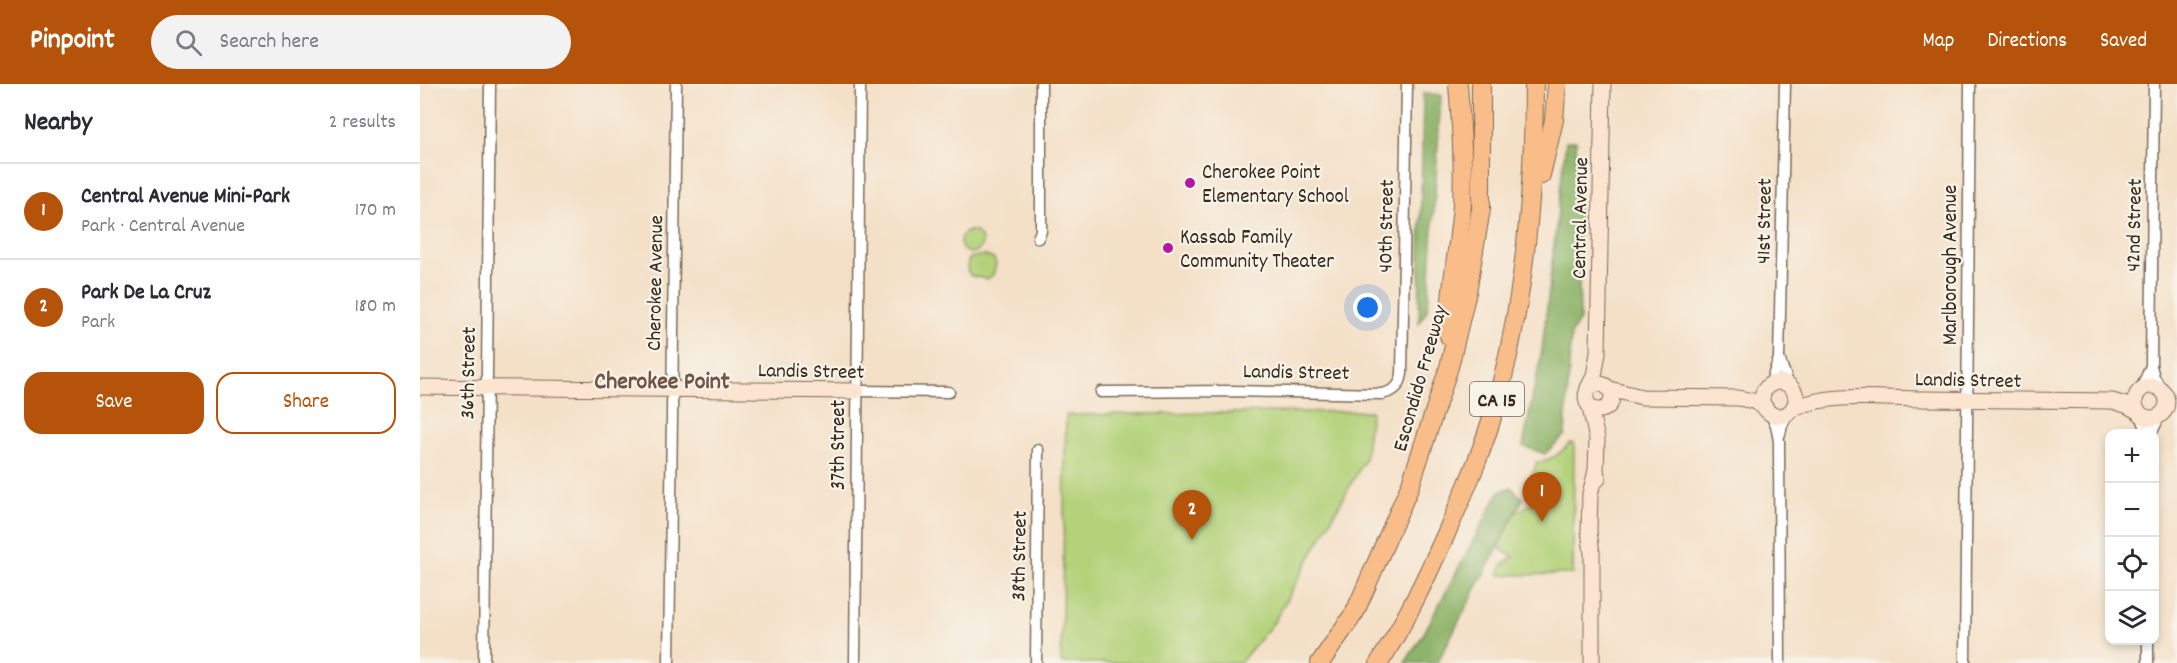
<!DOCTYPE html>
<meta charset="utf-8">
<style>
body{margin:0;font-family:Dekko,sans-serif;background:#f2f2f3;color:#2b2b33}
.controls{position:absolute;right:18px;bottom:18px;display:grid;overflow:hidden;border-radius:12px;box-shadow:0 3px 9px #0003}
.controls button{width:54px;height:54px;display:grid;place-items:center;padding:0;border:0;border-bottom:2px solid #e1e1e2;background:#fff;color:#2b2b33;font:30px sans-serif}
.you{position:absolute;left:948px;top:224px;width:21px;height:21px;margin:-15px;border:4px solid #fff;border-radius:50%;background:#1a73e8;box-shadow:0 0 0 9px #1a73e833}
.badge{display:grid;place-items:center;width:39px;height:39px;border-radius:50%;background:#b45309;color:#fff;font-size:20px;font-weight:700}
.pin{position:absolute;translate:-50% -50px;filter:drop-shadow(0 2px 3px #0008)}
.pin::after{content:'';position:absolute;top:32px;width:21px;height:18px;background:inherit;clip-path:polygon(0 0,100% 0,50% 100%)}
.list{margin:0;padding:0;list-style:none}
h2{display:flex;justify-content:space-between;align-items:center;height:78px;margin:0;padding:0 24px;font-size:26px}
h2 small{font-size:20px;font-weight:400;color:#7c7c81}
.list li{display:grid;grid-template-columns:39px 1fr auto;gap:18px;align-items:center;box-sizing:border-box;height:96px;padding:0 24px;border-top:2px solid #e1e1e2}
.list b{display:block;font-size:22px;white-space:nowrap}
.list p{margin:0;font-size:20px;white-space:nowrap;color:#7c7c81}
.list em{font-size:20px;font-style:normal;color:#7c7c81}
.actions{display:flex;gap:12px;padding:18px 24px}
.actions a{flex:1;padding:14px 0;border:2px solid #b45309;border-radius:18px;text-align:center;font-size:21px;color:#b45309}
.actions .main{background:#b45309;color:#fff}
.icon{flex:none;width:33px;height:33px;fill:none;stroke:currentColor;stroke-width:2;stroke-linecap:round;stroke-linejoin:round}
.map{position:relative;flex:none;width:1757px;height:579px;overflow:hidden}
header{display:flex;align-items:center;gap:36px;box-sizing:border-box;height:84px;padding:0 30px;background:#b45309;color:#fff}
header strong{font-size:28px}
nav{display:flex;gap:33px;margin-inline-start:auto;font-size:21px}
.search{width:420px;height:54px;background:#f2f2f3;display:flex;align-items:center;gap:15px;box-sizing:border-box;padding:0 21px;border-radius:33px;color:#7c7c81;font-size:22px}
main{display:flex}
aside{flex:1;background:#fff}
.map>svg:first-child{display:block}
.green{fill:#b3d279;stroke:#777e4c;stroke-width:1.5}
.forest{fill:#8eb469;stroke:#646f44;stroke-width:1.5}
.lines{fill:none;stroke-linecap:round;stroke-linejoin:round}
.street-casing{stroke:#7c6a59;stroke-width:13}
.secondary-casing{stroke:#7c6a59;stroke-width:17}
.highway-casing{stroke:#7c6a59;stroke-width:20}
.street{stroke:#fff;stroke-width:10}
.secondary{stroke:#fce5d0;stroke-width:15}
.highway{stroke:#f8bd89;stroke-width:18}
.poi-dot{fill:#b5179e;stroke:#f7f3e8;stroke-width:2}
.labels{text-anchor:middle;stroke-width:4.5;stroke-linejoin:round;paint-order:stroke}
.shield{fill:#f7f3e8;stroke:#73665b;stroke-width:1.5}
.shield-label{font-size:20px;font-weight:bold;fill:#3b2a1e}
.poi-label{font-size:21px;fill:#3b2a1e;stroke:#f7f3e8;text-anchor:start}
.street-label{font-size:21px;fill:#3b2a1e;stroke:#f7f3e8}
.quarter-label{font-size:24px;font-weight:bold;fill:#735345;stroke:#f7f3e8}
</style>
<header>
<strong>Pinpoint</strong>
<div class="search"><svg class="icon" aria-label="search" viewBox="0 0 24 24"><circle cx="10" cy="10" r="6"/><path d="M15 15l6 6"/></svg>Search here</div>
<nav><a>Map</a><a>Directions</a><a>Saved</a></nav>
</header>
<main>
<aside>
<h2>Nearby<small>2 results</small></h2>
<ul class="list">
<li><span class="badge">1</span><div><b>Central Avenue Mini-Park</b><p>Park · Central Avenue</p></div><em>170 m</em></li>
<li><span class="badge">2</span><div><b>Park De La Cruz</b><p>Park</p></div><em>180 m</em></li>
</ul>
<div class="actions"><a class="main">Save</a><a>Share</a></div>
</aside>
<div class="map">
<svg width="1757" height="579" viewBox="0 0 1757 579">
<rect width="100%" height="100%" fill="#f7f3e8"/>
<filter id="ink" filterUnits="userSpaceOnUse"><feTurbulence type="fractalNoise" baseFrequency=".0167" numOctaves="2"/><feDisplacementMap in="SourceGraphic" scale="12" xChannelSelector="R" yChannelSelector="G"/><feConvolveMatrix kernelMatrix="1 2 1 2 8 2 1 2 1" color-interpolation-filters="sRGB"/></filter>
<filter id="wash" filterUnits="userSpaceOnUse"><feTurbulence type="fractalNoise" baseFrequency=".008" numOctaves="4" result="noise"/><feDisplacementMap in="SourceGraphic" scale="24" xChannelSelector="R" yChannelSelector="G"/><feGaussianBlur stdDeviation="1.35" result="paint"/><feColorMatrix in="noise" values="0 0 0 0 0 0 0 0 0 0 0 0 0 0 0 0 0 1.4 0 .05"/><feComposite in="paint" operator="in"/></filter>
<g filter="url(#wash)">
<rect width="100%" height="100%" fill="#f4e0c7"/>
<g class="green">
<circle cx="551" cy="158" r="11"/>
<path d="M 564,171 L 574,175 L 576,180 L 573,191 L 567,195 L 551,192 C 546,187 546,180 550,174 Z"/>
<path d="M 951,327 L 945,375 L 854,538 L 820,579 L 641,579 L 646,331 Z"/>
<path d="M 1150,359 L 1154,359 L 1153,490 L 1080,491 L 1078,489 L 1083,480 L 1094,473 L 1080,465 C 1080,456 1088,437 1095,430 C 1103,422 1116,421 1121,410 L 1107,405 L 1117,378 C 1133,376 1139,370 1150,359 Z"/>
</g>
<g class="forest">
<path d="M 1003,9 L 1021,11 L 1008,224 L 999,239 Z"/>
<path d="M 1146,57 L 1156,57 L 1160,236 L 1151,250 L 1145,351 L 1125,370 L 1103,362 L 1122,266 Z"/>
<path d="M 1091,403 L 1103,415 L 1017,579 L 985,579 L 1004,549 L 1079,408 Z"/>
</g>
</g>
<g filter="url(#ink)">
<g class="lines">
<g class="street-casing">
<g id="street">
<path d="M 618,154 L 621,147 L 621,0"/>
<path d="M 1360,277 L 1369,301"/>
<path d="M 1731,282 L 1734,293 L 1741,305"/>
<path d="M 1350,301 L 1359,275 L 1365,0"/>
<path d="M 1721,305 L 1731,282 L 1734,0"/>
<path d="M 437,307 L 529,308"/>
<path d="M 681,308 L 812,307 L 962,310 C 975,307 980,302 982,290 L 987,0"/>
<path d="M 1349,328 L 1356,341 L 1359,357 L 1360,579"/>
<path d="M 1721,331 L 1728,350"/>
<path d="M 1360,350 L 1362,341 L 1369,328"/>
<path d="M 1731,350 L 1740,331"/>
<path d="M 64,579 L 70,0"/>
<path d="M 249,579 L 256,0"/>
<path d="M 435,579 L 440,0"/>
<path d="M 616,579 L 618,366"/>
<path d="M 1545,579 L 1550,0"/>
<path d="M 1728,579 L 1728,556"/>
</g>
</g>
<g class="secondary-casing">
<g id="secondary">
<circle cx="1359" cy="315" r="17"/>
<circle cx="1179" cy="313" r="13"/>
<circle cx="1731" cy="318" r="16"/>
<path d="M 0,303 L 437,307"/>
<path d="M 1168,304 L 1174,292 L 1178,269 L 1183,0"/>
<path d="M 1189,305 L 1222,313 L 1318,314 L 1333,317 L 1346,324"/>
<path d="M 1170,324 L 1177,355 L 1176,387 L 1178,395"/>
<path d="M 1373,324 C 1413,308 1461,315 1504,315 C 1567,316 1629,316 1692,317 L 1706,321 L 1717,327"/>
<path d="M 1172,579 L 1172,469 L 1169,447 L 1170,410 L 1176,387"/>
</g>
</g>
<g class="highway-casing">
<g id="highway">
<path d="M 1121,91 L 1134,36 L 1137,0"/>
<path d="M 1029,252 C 1029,207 1039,164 1042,120 C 1044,80 1041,40 1038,0"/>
<path d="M 900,579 L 935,528 L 990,402 L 1029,283 L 1047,208 L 1061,125 L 1061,0"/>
<path d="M 959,579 C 985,539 1006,494 1026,450 C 1044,409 1063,367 1075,323 C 1104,222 1114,105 1114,0"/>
</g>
</g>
<use href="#street" class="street"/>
<use href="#secondary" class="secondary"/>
<use href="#highway" class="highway"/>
</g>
</g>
<g class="poi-dot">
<circle cx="770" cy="99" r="6"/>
<circle cx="748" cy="164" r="6"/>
</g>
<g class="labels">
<rect class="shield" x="1050" y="298" width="54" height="34" rx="4.5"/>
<g class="shield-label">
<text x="1077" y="322">CA 15</text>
</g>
<g class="poi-label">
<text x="782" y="94">Cherokee Point<tspan x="782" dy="24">Elementary School</tspan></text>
<text x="760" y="159">Kassab Family<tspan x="760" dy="24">Community Theater</tspan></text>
</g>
<g class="street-label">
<text transform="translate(1159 134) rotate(-89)" y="7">Central Avenue</text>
<text transform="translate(1343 137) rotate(-89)" y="7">41st Street</text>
<text transform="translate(1713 141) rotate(-89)" y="7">42nd Street</text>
<text transform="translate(965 142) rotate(-89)" y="7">40th Street</text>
<text transform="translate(1529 181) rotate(-90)" y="7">Marlborough Avenue</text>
<text transform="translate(234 199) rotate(-89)" y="7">Cherokee Avenue</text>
<text transform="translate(391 286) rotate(1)" y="7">Landis Street</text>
<text transform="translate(876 287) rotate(1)" y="7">Landis Street</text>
<text transform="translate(47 289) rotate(-89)" y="7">36th Street</text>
<text transform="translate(999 294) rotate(-74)" y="7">Escondido Freeway</text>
<text transform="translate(1548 295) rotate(1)" y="7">Landis Street</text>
<text transform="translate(417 361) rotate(-90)" y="7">37th Street</text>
<text transform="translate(598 472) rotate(-89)" y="7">38th Street</text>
</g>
<g class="quarter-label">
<text x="242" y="304">Cherokee Point</text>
</g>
</g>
</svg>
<div class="controls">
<button>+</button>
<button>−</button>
<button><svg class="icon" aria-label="locate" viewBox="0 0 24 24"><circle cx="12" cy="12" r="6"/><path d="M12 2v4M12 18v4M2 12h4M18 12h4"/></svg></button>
<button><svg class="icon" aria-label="layers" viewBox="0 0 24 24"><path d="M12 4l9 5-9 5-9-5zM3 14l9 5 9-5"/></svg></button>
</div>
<div class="you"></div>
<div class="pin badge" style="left:1122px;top:438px">1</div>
<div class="pin badge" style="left:772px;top:456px">2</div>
</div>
</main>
